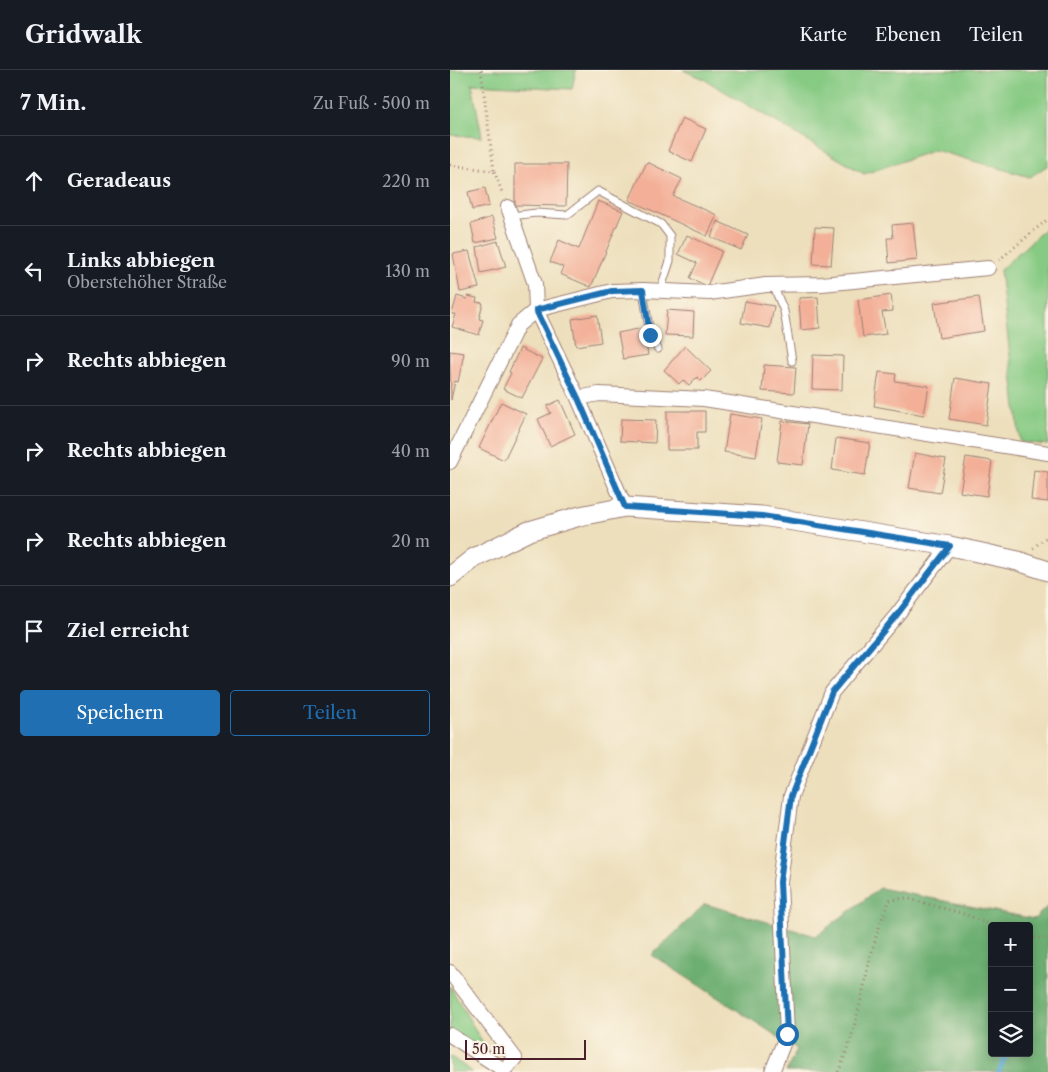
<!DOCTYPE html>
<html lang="de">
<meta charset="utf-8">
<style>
body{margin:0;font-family:"Libre Caslon Text",serif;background:#242831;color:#f1f3f6}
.controls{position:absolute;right:15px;bottom:15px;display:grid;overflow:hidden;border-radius:5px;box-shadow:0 2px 8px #0003}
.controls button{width:45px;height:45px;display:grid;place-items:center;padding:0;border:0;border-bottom:1px solid #363941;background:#171b24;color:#f1f3f6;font:25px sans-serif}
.scale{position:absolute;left:15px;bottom:12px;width:121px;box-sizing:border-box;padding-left:5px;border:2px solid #4a1f2b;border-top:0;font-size:14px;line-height:18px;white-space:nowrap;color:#4a1f2b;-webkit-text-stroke:4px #fcf5e5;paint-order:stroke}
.stop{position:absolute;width:15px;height:15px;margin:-11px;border:4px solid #1f6fb2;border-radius:50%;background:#fff}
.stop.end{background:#1f6fb2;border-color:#fff;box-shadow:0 1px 5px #0008}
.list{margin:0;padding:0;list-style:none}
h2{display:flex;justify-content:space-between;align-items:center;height:65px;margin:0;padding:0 20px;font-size:21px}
h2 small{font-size:16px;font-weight:400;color:#9ea1a6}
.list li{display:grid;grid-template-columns:32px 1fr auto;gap:15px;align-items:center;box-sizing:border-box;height:90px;padding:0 20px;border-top:1px solid #363941}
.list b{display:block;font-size:19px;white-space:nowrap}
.list p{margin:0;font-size:16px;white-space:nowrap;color:#9ea1a6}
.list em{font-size:16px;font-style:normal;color:#9ea1a6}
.actions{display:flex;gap:10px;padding:15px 20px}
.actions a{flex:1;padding:11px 0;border:1px solid #1f6fb2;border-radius:5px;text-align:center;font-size:18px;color:#1f6fb2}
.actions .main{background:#1f6fb2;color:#fff}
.icon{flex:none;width:28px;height:28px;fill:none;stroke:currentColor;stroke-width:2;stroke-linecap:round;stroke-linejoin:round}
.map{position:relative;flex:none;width:598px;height:1002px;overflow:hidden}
header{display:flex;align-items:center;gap:30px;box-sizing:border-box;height:70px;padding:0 25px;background:#171b24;border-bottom:1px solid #363941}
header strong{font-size:24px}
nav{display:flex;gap:28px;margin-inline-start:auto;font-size:18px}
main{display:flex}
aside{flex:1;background:#171b24}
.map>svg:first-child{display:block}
.green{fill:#86ca83;stroke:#687457}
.forest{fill:#6cae71;stroke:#5b664e;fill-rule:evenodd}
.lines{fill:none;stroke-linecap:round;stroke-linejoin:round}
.stream{stroke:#4fa5cb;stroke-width:5}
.building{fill:#f3af97}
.lane-casing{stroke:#9c7f74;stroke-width:9}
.street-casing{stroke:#9c7f74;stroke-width:16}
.secondary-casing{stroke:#9c7f74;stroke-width:21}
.path{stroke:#9c7f74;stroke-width:3;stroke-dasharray:1 4;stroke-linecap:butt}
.lane{stroke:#fff;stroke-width:7}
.street{stroke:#fff;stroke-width:14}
.secondary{stroke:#fff;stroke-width:19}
.route{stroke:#1f6fb2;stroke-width:6}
</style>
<header>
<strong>Gridwalk</strong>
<nav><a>Karte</a><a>Ebenen</a><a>Teilen</a></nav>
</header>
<main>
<aside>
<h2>7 Min.<small>Zu Fuß · 500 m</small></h2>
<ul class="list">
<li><svg class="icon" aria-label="ahead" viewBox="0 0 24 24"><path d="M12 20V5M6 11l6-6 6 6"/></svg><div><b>Geradeaus</b></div><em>220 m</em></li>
<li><svg class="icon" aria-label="left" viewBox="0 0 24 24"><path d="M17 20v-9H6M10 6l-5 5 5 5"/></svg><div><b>Links abbiegen</b><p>Oberstehöher Straße</p></div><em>130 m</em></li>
<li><svg class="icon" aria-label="right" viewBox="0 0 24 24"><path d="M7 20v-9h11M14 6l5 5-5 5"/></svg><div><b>Rechts abbiegen</b></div><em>90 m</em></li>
<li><svg class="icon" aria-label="right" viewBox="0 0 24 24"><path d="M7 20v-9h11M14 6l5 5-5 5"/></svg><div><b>Rechts abbiegen</b></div><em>40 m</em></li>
<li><svg class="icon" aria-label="right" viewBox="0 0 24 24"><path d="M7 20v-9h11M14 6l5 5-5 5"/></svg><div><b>Rechts abbiegen</b></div><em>20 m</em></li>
<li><svg class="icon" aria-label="arrive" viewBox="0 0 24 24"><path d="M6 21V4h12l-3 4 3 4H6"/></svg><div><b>Ziel erreicht</b></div></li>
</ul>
<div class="actions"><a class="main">Speichern</a><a>Teilen</a></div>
</aside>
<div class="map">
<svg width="598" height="1002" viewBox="0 0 598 1002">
<rect width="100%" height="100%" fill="#fcf5e5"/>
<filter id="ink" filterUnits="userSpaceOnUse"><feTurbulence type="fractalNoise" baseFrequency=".02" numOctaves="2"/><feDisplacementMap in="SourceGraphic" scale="10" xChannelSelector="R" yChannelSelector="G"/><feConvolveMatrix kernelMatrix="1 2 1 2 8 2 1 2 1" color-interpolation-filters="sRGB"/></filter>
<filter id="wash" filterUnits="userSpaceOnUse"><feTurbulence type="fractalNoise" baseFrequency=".0096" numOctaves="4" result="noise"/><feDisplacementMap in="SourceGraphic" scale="20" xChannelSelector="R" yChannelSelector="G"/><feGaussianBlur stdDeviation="1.12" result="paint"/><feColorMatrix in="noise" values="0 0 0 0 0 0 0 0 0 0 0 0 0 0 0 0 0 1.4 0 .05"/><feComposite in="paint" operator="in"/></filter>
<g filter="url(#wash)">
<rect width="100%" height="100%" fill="#eddfbc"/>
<g class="green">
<path d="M 0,0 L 126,0 L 122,19 L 22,14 L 32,67 L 0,65 Z"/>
<path d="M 233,0 L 598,0 L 598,95 L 580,107 L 485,80 L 414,104 L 252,8 Z"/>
<path d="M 598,156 L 598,375 L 570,372 L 550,200 Z"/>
<path d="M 0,916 L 39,984 L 0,961 Z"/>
<path d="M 0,986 L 22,1002 L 0,1002 Z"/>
</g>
<path class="forest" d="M 430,818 L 584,849 L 598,836 L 598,1002 L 336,1002 L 347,979 L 202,885 L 255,834 L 366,866 ZM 542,856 L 579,856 L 579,983 L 542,983 Z"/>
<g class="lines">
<path class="stream" d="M 549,1002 L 557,983"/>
</g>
<g id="blocks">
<g class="building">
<path d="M 232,48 L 256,59 L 242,92 L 218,81 Z"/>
<path d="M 197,92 L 232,109 L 223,126 L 267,145 L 257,166 L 179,130 Z"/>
<path d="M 65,94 L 117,94 L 116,136 L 65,135 Z"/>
<path d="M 35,118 L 39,136 L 22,140 L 18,122 Z"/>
<path d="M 148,131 L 173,141 L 141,217 L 110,204 L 113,197 L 100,192 L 109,170 L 129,179 Z"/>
<path d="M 42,147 L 48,168 L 25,173 L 21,154 Z"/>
<path d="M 267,151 L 298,165 L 291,180 L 261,167 Z"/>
<path d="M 463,153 L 467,190 L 439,193 L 437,168 L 443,168 L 442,155 Z"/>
<path d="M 365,157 L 384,158 L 381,195 L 363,194 Z"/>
<path d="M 237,165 L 272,181 L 257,216 L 240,208 L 247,193 L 228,184 Z"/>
<path d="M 48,171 L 56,197 L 31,203 L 27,177 Z"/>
<path d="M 19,181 L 29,218 L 10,222 L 3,184 Z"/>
<path d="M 441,225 L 443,241 L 432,242 L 436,264 L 413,267 L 408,230 Z"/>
<path d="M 7,226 L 17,229 L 18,226 L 27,228 L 26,232 L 33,233 L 29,249 L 33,250 L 29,265 L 2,257 L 6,244 L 2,244 Z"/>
<path d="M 368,227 L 370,258 L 351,260 L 349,228 Z"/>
<path d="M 529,227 L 534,261 L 489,268 L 484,233 Z"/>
<path d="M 295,231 L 324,236 L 320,258 L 291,253 Z"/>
<path d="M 217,240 L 244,242 L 243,266 L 215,265 Z"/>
<path d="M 147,245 L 151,272 L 126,276 L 122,249 Z"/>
<path d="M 193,258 L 198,285 L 173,289 L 168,263 Z"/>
<path d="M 235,276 L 261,301 L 251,311 L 247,307 L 239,315 L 233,310 L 229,314 L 214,300 Z"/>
<path d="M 70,278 L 92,289 L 72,328 L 53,319 L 61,303 L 59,302 Z"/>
<path d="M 0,281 L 14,283 L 8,312 L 5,311 L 1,330 Z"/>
<path d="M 363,285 L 393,286 L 392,320 L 362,319 Z"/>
<path d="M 314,295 L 346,297 L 344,323 L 312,321 Z"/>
<path d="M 429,302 L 446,304 L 445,311 L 479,316 L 474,345 L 424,336 Z"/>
<path d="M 505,308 L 542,314 L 536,355 L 499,349 Z"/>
<path d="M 110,330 L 125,364 L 100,376 L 88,349 L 101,343 L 97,336 Z"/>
<path d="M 51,332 L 76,344 L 54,390 L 29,378 Z"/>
<path d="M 217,341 L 255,341 L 255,362 L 247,362 L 247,380 L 217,380 Z"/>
<path d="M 280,344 L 312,349 L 306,387 L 274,382 Z"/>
<path d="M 171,349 L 206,350 L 205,373 L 170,371 Z"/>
<path d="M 332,351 L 358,354 L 353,395 L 327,392 Z"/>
<path d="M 386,368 L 420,373 L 415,405 L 382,400 Z"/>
<path d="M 465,383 L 496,389 L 490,423 L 459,418 Z"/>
<path d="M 516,387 L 542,391 L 537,426 L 510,422 Z"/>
<path d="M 584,400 L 598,402 L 598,432 L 581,430 Z"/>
</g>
</g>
</g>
<g filter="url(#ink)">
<use href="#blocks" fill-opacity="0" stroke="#9c7f74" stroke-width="1"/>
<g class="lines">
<g class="lane-casing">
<g id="lane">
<path d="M 61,146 L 86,143 L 117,145 L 148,121 L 211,154 L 220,166 L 220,191 L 210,221"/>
<path d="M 323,215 L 334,241 L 342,291"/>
<path d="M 193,220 L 200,265 L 208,279"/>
</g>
</g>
<g class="street-casing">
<g id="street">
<path d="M 58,137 L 85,214 L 86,240 L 162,221 L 193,220 L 259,223 L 316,215 L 372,214 L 538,198"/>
<path d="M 128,328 L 149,324 L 254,329 L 598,383"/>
<path d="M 0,392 L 68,255 L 86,240 L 128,328 L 175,437"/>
<path d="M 0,902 L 65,988 L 54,1000 L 0,965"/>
<path d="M 322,1002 L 337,964 L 330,812 L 341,726 L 382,622 L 446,546 L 500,476"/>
</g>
</g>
<g class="secondary-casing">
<path id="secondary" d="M 0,507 L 24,488 L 79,461 L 130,446 L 175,437 L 312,446 L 500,476 L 568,491 L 598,501"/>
</g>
<g class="path">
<path d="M 31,0 L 44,101"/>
<path d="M 0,95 L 44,101 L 53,125"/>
<path d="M 549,190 L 598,149"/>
<path d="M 583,478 L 598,466"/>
<path d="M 579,867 L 598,869"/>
<path d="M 388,1002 C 414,947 414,884 440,830 L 456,828 L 514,844 L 544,856"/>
</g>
<use href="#lane" class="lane"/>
<use href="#street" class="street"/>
<use href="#secondary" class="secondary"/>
</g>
</g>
<g class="lines" filter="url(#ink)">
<path class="route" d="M 200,265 L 193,220 L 162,221 L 86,240 L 128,328 L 175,437 L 312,446 L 500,476 L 446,546 L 382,622 L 341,726 L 330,812 L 337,964"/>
</g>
</svg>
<div class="controls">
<button>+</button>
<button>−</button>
<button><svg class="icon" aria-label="layers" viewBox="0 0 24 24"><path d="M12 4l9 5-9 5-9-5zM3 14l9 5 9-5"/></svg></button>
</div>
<div class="scale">50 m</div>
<div class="stop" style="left:337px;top:964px"></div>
<div class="stop end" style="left:200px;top:265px"></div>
</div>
</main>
